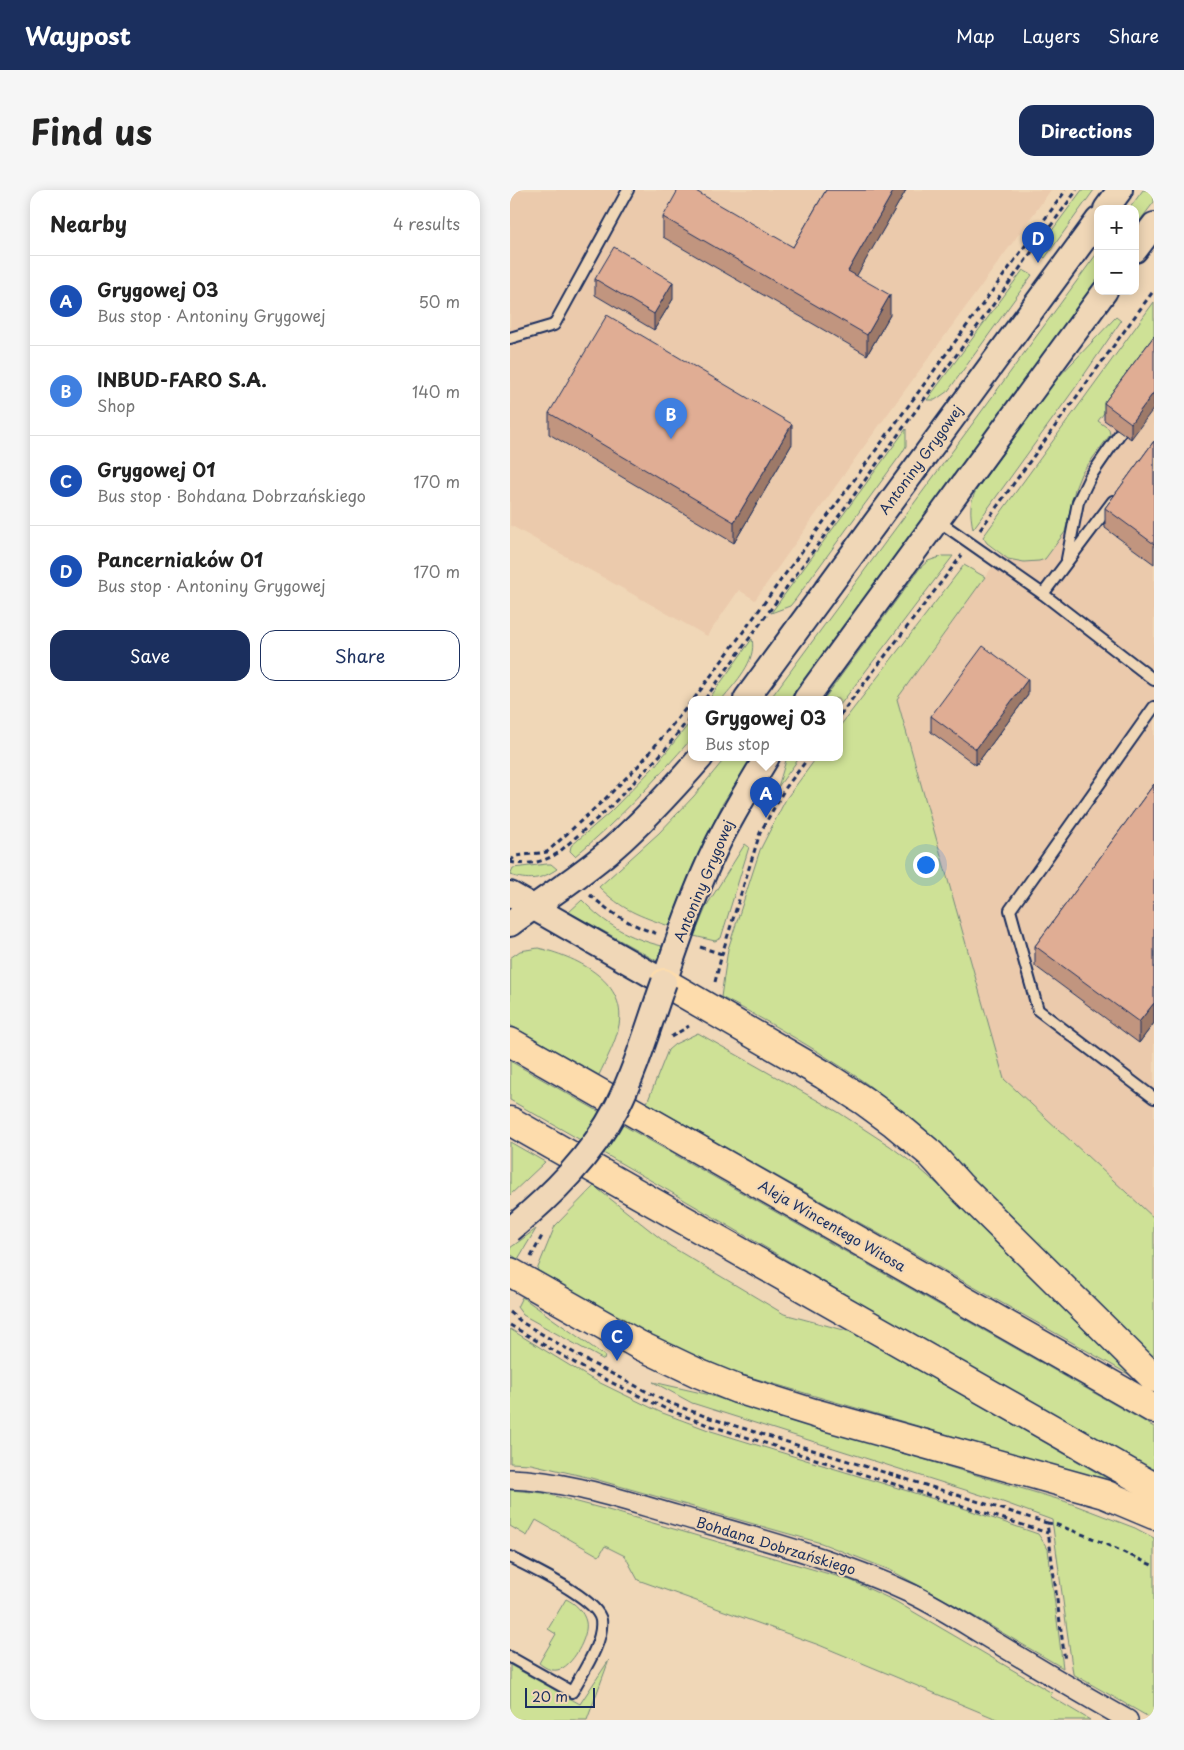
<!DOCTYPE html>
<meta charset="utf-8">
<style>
body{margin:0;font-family:"Playpen Sans",sans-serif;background:#f6f6f6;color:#222}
.controls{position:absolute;right:15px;top:15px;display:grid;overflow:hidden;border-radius:10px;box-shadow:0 2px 12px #0003}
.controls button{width:45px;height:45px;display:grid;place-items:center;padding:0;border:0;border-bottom:1px solid #e0e0e0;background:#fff;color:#222;font:25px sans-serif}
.scale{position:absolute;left:15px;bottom:12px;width:70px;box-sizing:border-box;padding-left:5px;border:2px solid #1b2f5e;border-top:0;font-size:14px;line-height:18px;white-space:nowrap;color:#1b2f5e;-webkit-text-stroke:4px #f0d7b7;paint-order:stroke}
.you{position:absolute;left:415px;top:674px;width:18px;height:18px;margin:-12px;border:4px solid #fff;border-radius:50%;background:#1a73e8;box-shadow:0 0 0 8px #1a73e833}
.badge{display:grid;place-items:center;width:32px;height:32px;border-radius:50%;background:#1b2f5e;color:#fff;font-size:16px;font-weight:700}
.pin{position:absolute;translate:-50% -41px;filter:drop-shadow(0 1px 2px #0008)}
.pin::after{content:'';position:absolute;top:26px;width:18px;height:15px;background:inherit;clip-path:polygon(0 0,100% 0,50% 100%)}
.popup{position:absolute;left:178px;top:506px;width:155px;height:65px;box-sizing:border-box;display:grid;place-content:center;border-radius:10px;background:#fff;filter:drop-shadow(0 1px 4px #0005);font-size:16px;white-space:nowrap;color:#767676}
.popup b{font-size:19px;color:#222}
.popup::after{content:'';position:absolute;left:50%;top:100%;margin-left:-10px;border:10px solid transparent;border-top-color:#fff}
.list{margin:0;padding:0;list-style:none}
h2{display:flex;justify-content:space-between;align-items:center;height:65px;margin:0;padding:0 20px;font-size:21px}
h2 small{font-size:16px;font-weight:400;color:#767676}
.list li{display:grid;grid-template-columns:32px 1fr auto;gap:15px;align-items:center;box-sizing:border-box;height:90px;padding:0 20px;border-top:1px solid #e0e0e0}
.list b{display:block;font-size:19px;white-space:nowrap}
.list p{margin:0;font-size:16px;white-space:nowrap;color:#767676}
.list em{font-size:16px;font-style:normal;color:#767676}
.actions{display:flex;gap:10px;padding:15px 20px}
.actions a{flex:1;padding:11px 0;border:1px solid #1b2f5e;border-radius:15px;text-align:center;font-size:18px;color:#1b2f5e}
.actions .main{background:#1b2f5e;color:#fff}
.map{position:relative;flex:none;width:644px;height:1530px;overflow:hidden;border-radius:15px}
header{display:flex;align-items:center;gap:30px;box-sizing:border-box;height:70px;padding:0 25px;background:#1b2f5e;color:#fff}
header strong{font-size:24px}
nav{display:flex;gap:28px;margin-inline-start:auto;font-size:18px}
.intro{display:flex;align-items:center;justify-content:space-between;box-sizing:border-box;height:120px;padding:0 30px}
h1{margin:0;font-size:35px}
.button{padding:12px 22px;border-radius:15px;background:#1b2f5e;color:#fff;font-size:18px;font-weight:700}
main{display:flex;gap:30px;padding:0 30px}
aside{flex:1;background:#fff;border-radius:15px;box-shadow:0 2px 12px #0003}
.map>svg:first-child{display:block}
.built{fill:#ebcaac}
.green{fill:#cee196;stroke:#74887a}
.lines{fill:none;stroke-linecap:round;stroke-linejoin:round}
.service-casing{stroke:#1b2f5e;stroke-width:14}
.minor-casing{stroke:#1b2f5e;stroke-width:22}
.tertiary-casing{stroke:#1b2f5e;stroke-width:28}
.primary-casing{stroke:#1b2f5e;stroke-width:31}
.path{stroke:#1b2f5e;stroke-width:3;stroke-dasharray:5 4;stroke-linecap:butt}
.service{stroke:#f0d7b7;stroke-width:10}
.minor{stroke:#f0d7b7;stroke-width:19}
.tertiary{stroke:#f0d7b7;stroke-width:24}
.primary{stroke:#fddcac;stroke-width:28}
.tertiary-bridge-casing{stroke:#1b2f5e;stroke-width:28;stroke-linecap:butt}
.tertiary-bridge{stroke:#f0d7b7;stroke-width:24}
.wall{fill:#c1957f;stroke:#1b2f5e}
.shaded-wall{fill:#9d7968;stroke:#1b2f5e}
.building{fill:#e0ad94;stroke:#1b2f5e}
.labels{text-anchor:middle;stroke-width:4;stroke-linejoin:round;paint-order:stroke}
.street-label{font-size:14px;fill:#1b2f5e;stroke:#f0d7b7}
</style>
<header>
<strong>Waypost</strong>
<nav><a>Map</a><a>Layers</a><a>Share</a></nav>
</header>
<div class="intro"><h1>Find us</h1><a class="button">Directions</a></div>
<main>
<aside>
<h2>Nearby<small>4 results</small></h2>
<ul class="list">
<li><span class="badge" style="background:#1a4fb4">A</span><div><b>Grygowej 03</b><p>Bus stop · Antoniny Grygowej</p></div><em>50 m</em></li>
<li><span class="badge" style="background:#3f7fe0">B</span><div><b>INBUD-FARO S.A.</b><p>Shop</p></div><em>140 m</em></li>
<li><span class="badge" style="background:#1a4fb4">C</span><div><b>Grygowej 01</b><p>Bus stop · Bohdana Dobrzańskiego</p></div><em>170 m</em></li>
<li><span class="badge" style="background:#1a4fb4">D</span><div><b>Pancerniaków 01</b><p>Bus stop · Antoniny Grygowej</p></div><em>170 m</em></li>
</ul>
<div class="actions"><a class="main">Save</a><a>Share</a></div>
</aside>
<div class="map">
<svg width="644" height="1530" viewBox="0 0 644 1530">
<rect width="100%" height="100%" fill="#f0d7b7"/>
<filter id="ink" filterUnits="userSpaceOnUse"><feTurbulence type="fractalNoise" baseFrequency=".02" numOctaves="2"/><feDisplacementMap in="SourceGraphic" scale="10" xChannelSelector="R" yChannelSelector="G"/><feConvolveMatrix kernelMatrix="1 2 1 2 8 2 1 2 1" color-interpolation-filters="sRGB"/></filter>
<g filter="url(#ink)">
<g class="built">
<path d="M 0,0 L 541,0 L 350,262 L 245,410 L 229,400 L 197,446 L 0,335 Z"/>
<path d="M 644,162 L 644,1028 L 494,889 L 387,509 L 475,387 Z"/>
</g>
<g class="green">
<path d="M 572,0 L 584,0 L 535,68 L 526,62 Z"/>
<path d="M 633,0 L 644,0 L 644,12 L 625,37 L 625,19 L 619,19 Z"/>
<path d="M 588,62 L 588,89 L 280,509 L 260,509 L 455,244 Z"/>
<path d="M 513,80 L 522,85 L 438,201 L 425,210 L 417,210 Z"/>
<path d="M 644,112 L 644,155 L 588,231 L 599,239 L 600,245 L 571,284 L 565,299 L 555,342 L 535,369 L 529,371 L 514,372 L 498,369 L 477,353 L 473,347 Z"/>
<path d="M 606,127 L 611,131 L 565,198 L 463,339 C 460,323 459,312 467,299 L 541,195 Z"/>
<path d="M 396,239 L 396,256 L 392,263 L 285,410 L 280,416 L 261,423 Z"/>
<path d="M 433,366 L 443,366 L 330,515 L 330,509 L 314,509 L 410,378 L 418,371 Z"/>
<path d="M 454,375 L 475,387 L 387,509 L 494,889 L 644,1028 L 644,1168 C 545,1080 462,975 357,894 C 342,883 325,873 310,863 C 277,843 245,824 211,807 L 218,759 L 250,660 L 276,609 L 307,567 L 330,567 L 330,536 Z"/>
<path d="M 242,449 C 247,471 225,493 212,509 L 199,509 Z"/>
<path d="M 182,530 L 182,548 C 145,590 108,631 65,666 L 60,661 L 61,656 L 99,623 L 145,576 Z"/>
<path d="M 216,567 L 243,567 L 213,613 L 183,675 L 159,736 C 130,726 112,720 89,697 L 149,643 L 184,606 Z"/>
<path d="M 277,567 L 290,567 L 268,597 Z"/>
<path d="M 235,654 L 239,657 L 211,748 L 205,751 L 184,746 L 197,715 Z"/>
<path d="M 37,674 L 41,674 L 47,679 C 31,690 18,691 0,685 L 3,678 Z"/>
<path d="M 72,710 C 96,735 119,748 152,756 L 147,771 L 59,722 Z"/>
<path d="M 28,758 C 64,766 117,790 109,835 C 106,852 96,870 89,885 L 0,835 L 0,768 L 10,761 Z"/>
<path d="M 188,843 L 328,922 L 380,956 L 409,978 L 450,1014 L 634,1193 L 137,913 L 158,860 L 165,854 Z"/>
<path d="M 0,871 L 644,1237 L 644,1282 C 427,1162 216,1031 0,910 Z"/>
<path d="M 0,952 L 35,972 L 0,1005 Z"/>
<path d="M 84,996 L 160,1056 L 274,1124 L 345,1143 L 617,1300 L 548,1277 L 223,1182 L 129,1142 L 27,1080 L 45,1036 Z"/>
<path d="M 26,1039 L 8,1069 L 0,1064 L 0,1058 Z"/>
<path d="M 12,1107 L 95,1166 L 94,1170 L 13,1125 L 7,1117 Z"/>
<path d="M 0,1139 L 80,1188 L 150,1222 L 201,1241 L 450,1317 L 528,1344 L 538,1359 L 553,1478 L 443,1414 L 380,1380 L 311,1353 L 81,1288 L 21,1274 L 0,1273 Z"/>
<path d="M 143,1192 L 196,1204 L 223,1213 L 554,1311 L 625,1338 L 644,1348 L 644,1530 L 563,1484 L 542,1330 L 490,1311 L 182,1213 Z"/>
<path d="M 0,1300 L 33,1303 L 98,1320 L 340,1390 L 385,1411 L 542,1503 L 540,1506 L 580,1530 L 489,1530 L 309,1455 L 128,1390 L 115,1366 L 95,1356 L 89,1366 L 26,1330 L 17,1346 L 0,1336 Z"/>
<path d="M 56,1409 C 65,1413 74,1422 76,1432 C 79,1446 62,1478 47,1480 C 40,1481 34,1477 29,1473 L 46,1444 L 38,1439 Z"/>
<path d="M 99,1470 L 77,1530 L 0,1530 L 0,1475 L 70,1514 Z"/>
</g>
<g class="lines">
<g class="service-casing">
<g id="service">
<path d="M 0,148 L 44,135 L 118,0"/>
<path d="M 427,330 L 533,404 L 644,490"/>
<path d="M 557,369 L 568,312 L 580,287 L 611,242"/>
<path d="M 533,404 L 603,311"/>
<path d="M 644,517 L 500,720 L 528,820 L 644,908"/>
<path d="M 0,1367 C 20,1378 87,1408 91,1430 C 94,1452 72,1483 62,1502 L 0,1467"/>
</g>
</g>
<g class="minor-casing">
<path id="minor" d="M 0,1289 C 60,1291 112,1310 169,1326 C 248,1348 328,1369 402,1404 C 433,1419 461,1438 490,1455 C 533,1481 575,1506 618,1530"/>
</g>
<g class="tertiary-casing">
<g id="tertiary">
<path d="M 596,19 L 610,0"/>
<path d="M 625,60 L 644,35"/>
<path d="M 236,509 L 588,30"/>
<path d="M 296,509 L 595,101"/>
<path d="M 0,704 L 154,792 C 170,745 186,698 208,653 C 223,623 240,595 257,567"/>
<path d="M 0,734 C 34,709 71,686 103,658 C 135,630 163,599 191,567"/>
</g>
</g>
<g class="primary-casing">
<g id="primary">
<path d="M 154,792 L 314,885 L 354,911 L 384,933 L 421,964 L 449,995 L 644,1188"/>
<path d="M 0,852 L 644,1219"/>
<path d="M 0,931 L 644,1297"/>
<path d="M 0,1082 L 129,1155 L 190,1184 L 227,1199 L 304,1223 L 594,1304 L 644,1325"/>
</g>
</g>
<g class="path">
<path d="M 470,340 L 644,100"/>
<path d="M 184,509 L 556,0"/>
<path d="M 195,509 L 567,0"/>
<path d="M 330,525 L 452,365"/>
<path d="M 0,671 L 6,666 L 37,662 L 95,609 L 130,574 L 182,511"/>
<path d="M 0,672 C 16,676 34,672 48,663 L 99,618 L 153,562 L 182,525"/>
<path d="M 80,705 C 102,724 120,735 148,744"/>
<path d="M 190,757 L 212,764"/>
<path d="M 205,792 L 212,764 L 250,643 L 274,600 L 299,567"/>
<path d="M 161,847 L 179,836"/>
<path d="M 21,1067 L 33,1044"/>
<path d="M 0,1122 L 13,1133 L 83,1174 L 157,1212 L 200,1228 L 537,1333 L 555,1471"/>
<path d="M 0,1135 L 82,1183 L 154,1218 L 195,1234 L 538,1343"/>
<path d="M 537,1333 L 545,1334 L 582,1348 L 644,1376"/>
</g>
<use href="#service" class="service"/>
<use href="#minor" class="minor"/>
<use href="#tertiary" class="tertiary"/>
<use href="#primary" class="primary"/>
<g class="tertiary-bridge-casing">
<path id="tertiary-bridge" d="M 0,1040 C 42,1005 81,967 107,917 C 127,877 139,834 154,792"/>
</g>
<use href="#tertiary-bridge" class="tertiary-bridge"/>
</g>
<g class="wall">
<path d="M 316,0 L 396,0 L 346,86 L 380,125 L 357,165 L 153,47 L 153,27 L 283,57 Z"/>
<path d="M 85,89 L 163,109 L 144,140 L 85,105 Z"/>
<path d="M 644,146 L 621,249 L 594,230 L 594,213 Z"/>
<path d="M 39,223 L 282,254 L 224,353 L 39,244 Z"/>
<path d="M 644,251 L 644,374 L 595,338 L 595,318 Z"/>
<path d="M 518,505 L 466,575 L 421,542 L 421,526 Z"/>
<path d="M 644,594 L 644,833 L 629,853 L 525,776 L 525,756 Z"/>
</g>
<g class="shaded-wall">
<path d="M 384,0 L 396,0 L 338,101 L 338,81 Z"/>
<path d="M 163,92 L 163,109 L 144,140 L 144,124 Z"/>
<path d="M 380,105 L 380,125 L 357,165 L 357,145 Z"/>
<path d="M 644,202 L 644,218 L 621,249 L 621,233 Z"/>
<path d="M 282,234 L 282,254 L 224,353 L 224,332 Z"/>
<path d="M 518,489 L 518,505 L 466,575 L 466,559 Z"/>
<path d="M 644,813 L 644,833 L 629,853 L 629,832 Z"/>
</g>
<g class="building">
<path d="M 168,0 L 184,0 L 283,57 L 316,0 L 384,0 L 338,81 L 380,105 L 357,145 L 153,27 Z"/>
<path d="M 104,57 L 163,92 L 144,124 L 85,89 Z"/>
<path d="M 97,125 L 282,234 L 224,332 L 39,223 Z"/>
<path d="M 644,146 L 644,202 L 621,233 L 594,213 Z"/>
<path d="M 644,251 L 644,354 L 595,318 Z"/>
<path d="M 473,456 L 518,489 L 466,559 L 421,526 Z"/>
<path d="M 644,594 L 644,813 L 629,832 L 525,756 Z"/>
</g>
</g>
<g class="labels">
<g class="street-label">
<text transform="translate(411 270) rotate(-54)" y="5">Antoniny Grygowej</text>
<text transform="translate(194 691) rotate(-67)" y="5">Antoniny Grygowej</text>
<text transform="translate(322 1036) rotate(30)" y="5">Aleja Wincentego Witosa</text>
<text transform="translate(266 1356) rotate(17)" y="5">Bohdana Dobrzańskiego</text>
</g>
</g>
</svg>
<div class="controls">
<button>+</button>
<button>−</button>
</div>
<div class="scale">20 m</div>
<div class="you"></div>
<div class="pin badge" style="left:256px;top:628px;background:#1a4fb4">A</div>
<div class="popup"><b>Grygowej 03</b>Bus stop</div>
<div class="pin badge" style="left:161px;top:249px;background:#3f7fe0">B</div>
<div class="pin badge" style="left:107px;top:1171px;background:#1a4fb4">C</div>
<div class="pin badge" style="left:528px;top:73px;background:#1a4fb4">D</div>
</div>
</main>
